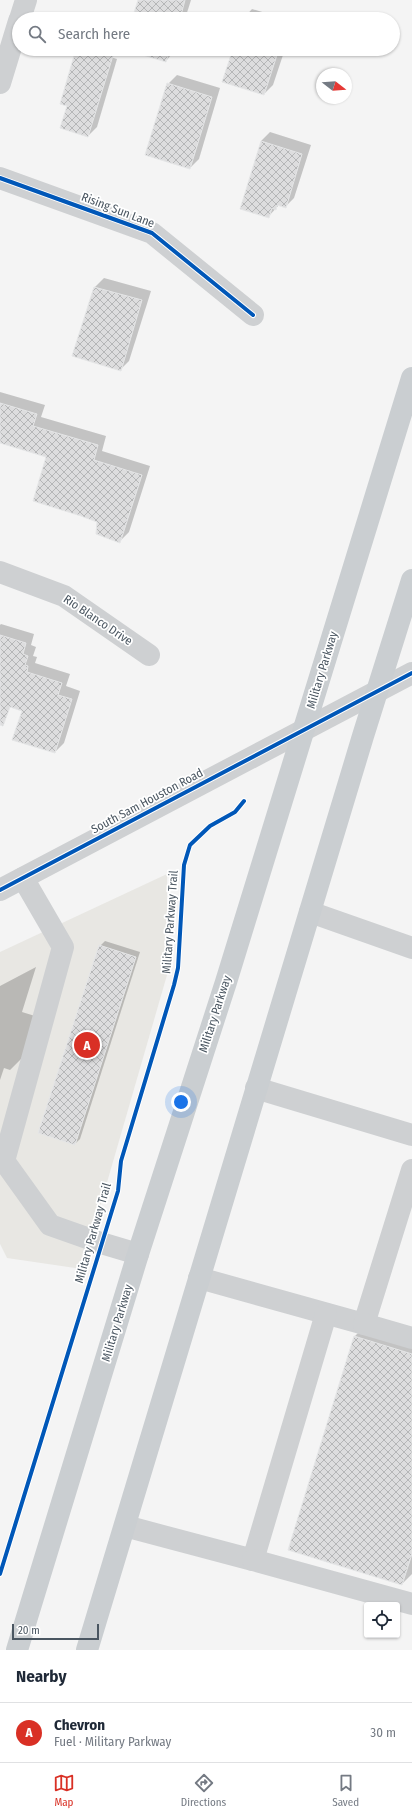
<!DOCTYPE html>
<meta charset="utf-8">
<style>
body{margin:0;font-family:"Fira Sans Condensed",sans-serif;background:#f6f6f7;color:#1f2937}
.controls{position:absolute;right:12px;bottom:12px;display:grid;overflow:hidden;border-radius:4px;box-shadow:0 1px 3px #0004}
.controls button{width:36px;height:36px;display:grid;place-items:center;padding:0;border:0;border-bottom:1px solid #e0e1e3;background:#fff;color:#1f2937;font:20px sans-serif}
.compass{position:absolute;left:316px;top:68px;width:36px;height:36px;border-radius:50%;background:#fff;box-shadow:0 1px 3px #0004;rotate:107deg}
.scale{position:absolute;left:12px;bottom:10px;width:87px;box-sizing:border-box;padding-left:4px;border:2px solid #4a5661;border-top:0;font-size:11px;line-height:14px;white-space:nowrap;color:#4a5661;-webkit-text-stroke:3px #fff;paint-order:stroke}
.you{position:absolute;left:181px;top:1102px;width:14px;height:14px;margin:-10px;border:3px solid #fff;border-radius:50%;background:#1a73e8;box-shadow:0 0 0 6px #1a73e833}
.badge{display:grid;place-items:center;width:26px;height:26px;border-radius:50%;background:#d93025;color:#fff;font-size:13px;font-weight:700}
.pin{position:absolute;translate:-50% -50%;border:2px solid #fff;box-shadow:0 1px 4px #0006}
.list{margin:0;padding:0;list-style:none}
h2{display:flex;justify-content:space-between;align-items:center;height:52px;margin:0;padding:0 16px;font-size:17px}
h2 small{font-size:13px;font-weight:400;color:#747a83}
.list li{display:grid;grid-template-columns:26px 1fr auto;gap:12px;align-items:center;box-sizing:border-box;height:60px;padding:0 16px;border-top:1px solid #e0e1e3}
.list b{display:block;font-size:15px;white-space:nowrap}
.list p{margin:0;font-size:13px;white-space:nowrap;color:#747a83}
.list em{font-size:13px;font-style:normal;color:#747a83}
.icon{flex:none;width:22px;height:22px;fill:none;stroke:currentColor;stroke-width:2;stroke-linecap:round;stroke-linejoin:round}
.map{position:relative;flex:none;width:412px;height:1650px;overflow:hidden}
.search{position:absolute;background:#fff;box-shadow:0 1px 3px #0004;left:12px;right:12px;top:12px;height:44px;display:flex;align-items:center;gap:10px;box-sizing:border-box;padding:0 14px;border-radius:22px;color:#747a83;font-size:15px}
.sheet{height:112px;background:#fff}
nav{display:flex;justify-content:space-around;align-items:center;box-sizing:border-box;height:56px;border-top:1px solid #e0e1e3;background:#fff;font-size:11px;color:#747a83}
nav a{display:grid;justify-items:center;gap:2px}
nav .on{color:#d93025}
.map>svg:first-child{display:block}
.commercial{fill:#e8e7e3}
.shadow{fill:#0003}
.building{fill:url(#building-cross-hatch);stroke:#e5e6e7}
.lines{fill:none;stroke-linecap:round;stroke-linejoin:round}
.minor{stroke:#ced0d2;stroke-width:22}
.major{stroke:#caced1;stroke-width:22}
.cycleway-casing{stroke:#fff;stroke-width:6}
.cycleway{stroke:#0057b8;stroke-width:4}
.labels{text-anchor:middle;stroke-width:3.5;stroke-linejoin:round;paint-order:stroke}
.street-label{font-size:12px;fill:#4a5661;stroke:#fff}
</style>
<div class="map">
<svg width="412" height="1650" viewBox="0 0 412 1650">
<defs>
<pattern id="building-cross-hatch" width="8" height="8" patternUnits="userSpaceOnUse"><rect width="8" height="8" fill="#ddddde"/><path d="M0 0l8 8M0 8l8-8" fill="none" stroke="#b5b6b7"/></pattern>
</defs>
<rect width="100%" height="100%" fill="#f4f4f4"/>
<path class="commercial" d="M 167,874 L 167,975 L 82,1269 L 7,1258 L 0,1244 L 0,952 Z"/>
<g class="shadow">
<path d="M 139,0 L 191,0 L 185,19 L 133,19 Z"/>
<path d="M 252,9 L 279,17 L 279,19 L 243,19 Z"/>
<path d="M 83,49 L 117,59 L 97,127 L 88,136 Z"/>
<path d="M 127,49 L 176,49 L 166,61 Z"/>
<path d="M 234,49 L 285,49 L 273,85 L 264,94 Z"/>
<path d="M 177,75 L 220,88 L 199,159 L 190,168 L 168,84 Z"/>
<path d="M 270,132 L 311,145 L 294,198 L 285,207 L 279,205 L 268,217 L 261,141 Z"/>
<path d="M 104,278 L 151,291 L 129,361 L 120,370 L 95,287 Z"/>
<path d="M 0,392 L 45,405 L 41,417 L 106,436 L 102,451 L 150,466 L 129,532 L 120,541 L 98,522 L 47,456 L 0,442 Z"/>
<path d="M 1,624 L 34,634 L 31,645 L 36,647 L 33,656 L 37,657 L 35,663 L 70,674 L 66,686 L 80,691 L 64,743 L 55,752 L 23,710 L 0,703 L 0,625 Z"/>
<path d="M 105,941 L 140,952 L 80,1139 L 75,1144 L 100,946 Z"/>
<path d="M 36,967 L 22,1012 L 35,1016 L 22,1058 L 10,1070 L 4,1068 L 0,1080 L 0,986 Z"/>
<path d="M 368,1323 L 412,1336 L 412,1574 L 402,1584 L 289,1549 L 355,1336 Z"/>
</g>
<g class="building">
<path d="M 138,0 L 185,0 L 180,19 L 132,19 Z"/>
<path d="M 76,49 L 115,49 L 88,137 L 60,128 L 67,106 L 60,104 Z"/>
<path d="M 124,49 L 170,49 L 166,62 Z"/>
<path d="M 233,49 L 279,49 L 264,95 L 222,82 Z"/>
<path d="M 167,83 L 212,97 L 190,169 L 145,155 Z"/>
<path d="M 261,141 L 302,154 L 286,208 L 277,205 L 276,210 L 272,208 L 269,218 L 240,209 Z"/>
<path d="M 94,287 L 142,300 L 121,371 L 72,356 Z"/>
<path d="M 0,403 L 37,414 L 33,426 L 98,445 L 94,460 L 142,475 L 120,543 L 96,534 L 97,522 L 81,516 L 33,501 L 46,457 L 0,443 Z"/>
<path d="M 0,635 L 26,643 L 23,654 L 28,656 L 25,665 L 28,666 L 27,672 L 62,683 L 58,695 L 72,699 L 55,753 L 12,740 L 22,711 L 10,707 L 3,726 L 0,725 Z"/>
<path d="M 99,945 L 136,957 L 75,1145 L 38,1133 Z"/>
<path d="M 354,1336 L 412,1354 L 412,1554 L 402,1585 L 288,1550 Z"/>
</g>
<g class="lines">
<g class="minor">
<path d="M 20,19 L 26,0"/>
<path d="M 0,83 L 19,21"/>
<path d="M 0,178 L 152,233 L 253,315"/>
<path d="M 0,572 L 64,596 L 149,655"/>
<path d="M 23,878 L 63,947 L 4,1161 L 50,1225 L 101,1243 L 138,1254"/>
<path d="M 0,890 L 412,673"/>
<path d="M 310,912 L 412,948"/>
<path d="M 256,1088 L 412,1135"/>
<path d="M 199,1278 L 364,1324 L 412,1170"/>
<path d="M 364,1324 L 412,1338"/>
<path d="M 125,1526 L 253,1560 L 326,1314"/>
<path d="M 253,1560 L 412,1604"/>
</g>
<g class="major">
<path d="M 17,1650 L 138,1254 L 226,982 L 412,378"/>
<path d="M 87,1650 L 363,736 L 412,580"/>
</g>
<g class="cycleway-casing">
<g id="cycleway">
<path d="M 0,178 L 152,233 L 253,315"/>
<path d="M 0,890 L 412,673"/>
<path d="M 0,1574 L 118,1191 L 121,1161 L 174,985 L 178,968 L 184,865 L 190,845 L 210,826 L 235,812 L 244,801"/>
</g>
</g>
<use href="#cycleway" class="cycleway"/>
</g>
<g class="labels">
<g class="street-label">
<text transform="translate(118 210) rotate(21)" y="4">Rising Sun Lane</text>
<text transform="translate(98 620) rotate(34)" y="4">Rio Blanco Drive</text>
<text transform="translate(322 670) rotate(-73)" y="4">Military Parkway</text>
<text transform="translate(147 801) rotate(-28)" y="4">South Sam Houston Road</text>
<text transform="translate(170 922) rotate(-86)" y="4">Military Parkway Trail</text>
<text transform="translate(215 1014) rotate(-72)" y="4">Military Parkway</text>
<text transform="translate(93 1233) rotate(-74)" y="4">Military Parkway Trail</text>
<text transform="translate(117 1323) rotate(-73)" y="4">Military Parkway</text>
</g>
</g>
</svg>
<div class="controls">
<button><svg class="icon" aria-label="locate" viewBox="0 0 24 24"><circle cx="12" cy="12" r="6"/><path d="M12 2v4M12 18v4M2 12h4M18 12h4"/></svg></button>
</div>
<svg class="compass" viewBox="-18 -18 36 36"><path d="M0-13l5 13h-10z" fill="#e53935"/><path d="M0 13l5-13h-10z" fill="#747a83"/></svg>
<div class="scale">20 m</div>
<div class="you"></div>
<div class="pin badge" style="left:87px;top:1045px">A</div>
<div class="search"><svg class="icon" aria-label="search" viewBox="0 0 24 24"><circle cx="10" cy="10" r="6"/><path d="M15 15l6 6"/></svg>Search here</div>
</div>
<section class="sheet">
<h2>Nearby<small></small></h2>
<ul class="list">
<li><span class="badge">A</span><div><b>Chevron</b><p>Fuel · Military Parkway</p></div><em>30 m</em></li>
</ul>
</section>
<nav>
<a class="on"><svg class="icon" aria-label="map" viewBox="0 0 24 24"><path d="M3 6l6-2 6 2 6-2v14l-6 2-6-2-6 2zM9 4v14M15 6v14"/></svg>Map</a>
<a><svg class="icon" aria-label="directions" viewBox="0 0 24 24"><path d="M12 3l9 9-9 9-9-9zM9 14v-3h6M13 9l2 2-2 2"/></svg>Directions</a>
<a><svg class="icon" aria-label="saved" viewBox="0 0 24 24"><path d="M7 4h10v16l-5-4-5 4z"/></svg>Saved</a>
</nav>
